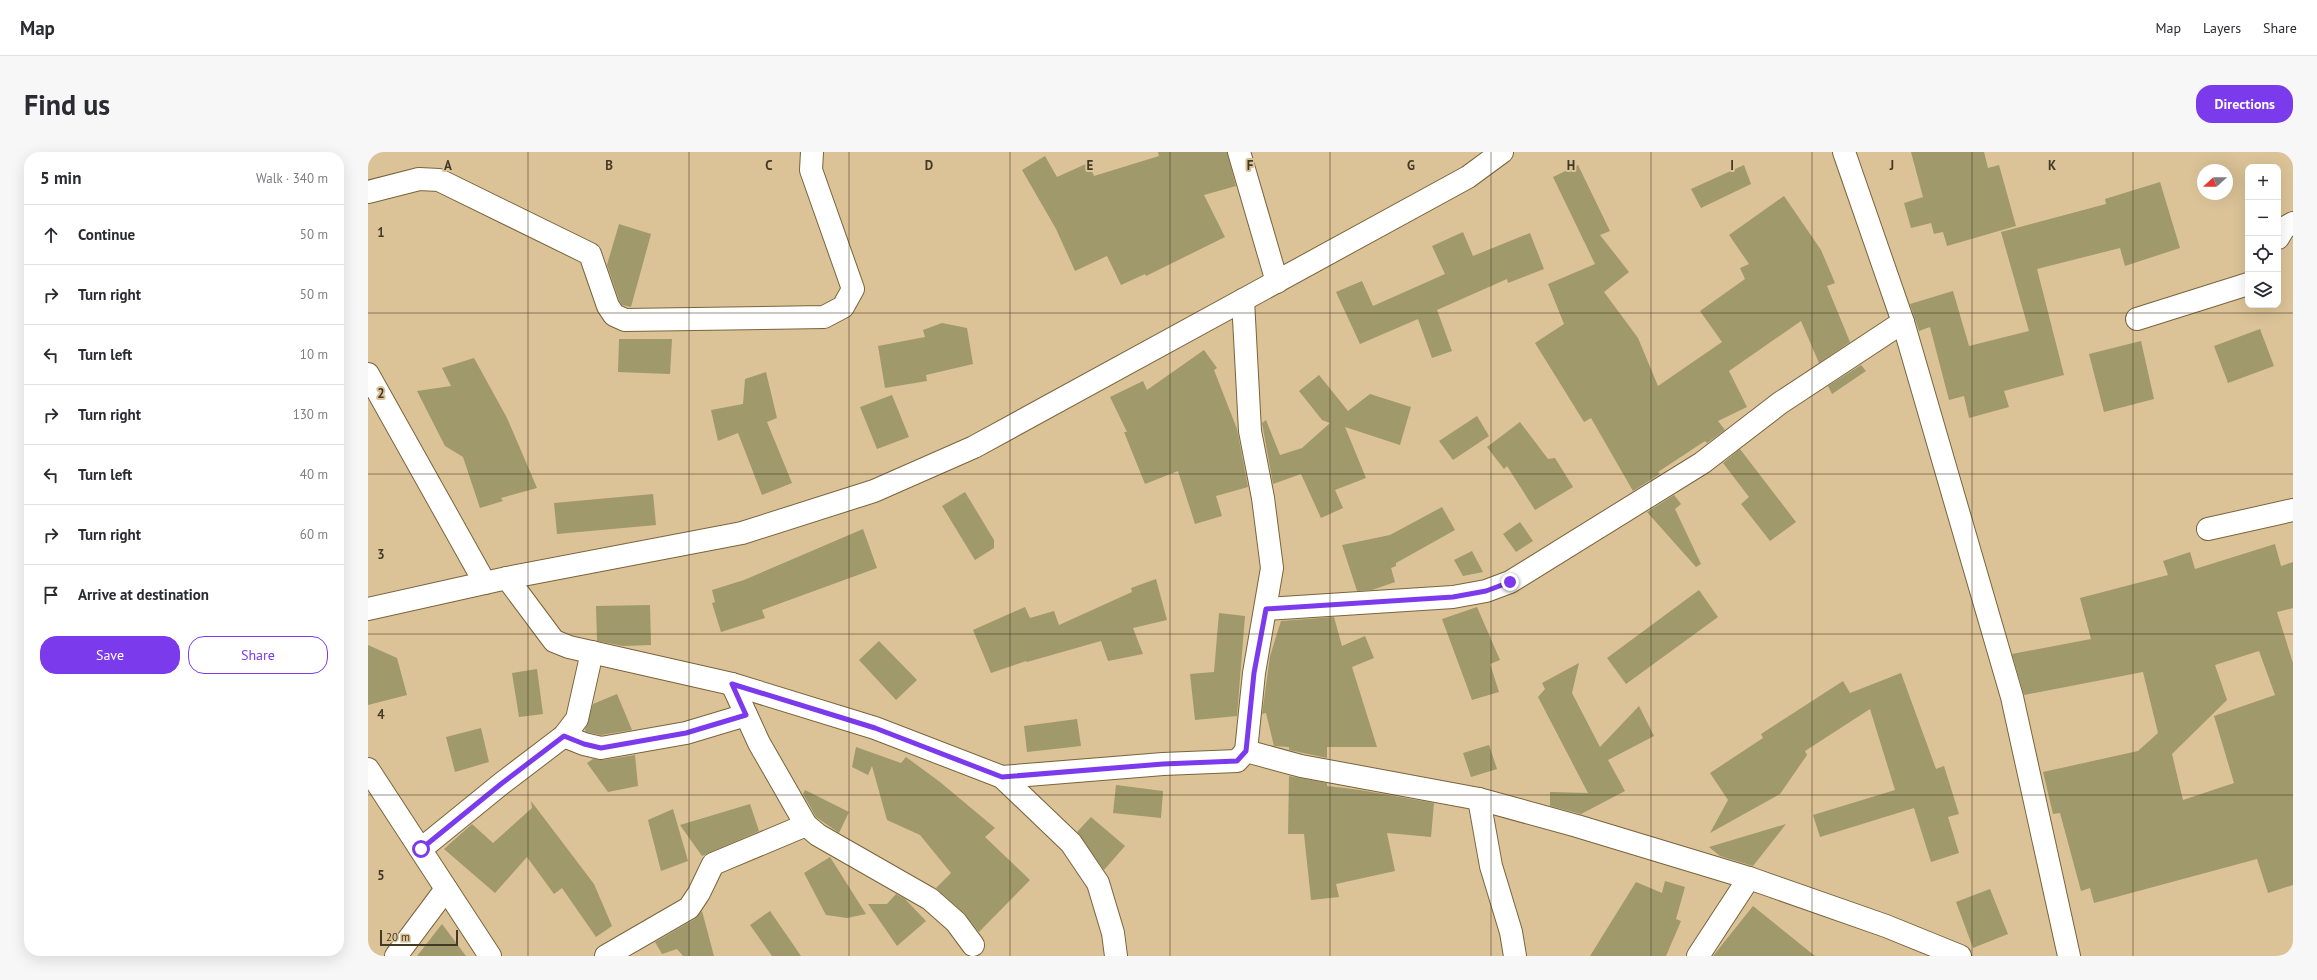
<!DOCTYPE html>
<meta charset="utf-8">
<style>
body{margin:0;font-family:"PT Sans",sans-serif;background:#f7f7f7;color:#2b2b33}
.controls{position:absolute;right:12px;top:12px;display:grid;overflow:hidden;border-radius:8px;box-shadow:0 4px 16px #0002}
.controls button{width:36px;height:36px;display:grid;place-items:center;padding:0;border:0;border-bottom:1px solid #e1e1e2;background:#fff;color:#2b2b33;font:20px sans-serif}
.compass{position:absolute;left:1829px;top:12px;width:36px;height:36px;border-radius:50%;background:#fff;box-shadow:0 4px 16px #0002;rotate:249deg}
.scale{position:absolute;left:12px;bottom:10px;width:78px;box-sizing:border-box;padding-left:4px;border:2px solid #433927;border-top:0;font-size:11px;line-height:14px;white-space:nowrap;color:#433927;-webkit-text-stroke:3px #dbc397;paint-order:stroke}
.stop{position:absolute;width:12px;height:12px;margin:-9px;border:3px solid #7c3aed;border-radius:50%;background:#fff}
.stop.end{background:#7c3aed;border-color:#fff;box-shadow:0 1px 4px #0008}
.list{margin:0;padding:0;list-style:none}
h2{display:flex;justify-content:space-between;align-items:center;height:52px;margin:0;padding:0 16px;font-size:17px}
h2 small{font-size:13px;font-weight:400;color:#7c7c81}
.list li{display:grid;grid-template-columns:26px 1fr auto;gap:12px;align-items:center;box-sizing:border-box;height:60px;padding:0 16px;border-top:1px solid #e1e1e2}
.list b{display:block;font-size:15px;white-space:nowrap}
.list em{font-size:13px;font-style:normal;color:#7c7c81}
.actions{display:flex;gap:8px;padding:12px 16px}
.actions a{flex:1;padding:9px 0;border:1px solid #7c3aed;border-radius:16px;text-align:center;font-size:14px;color:#7c3aed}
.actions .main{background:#7c3aed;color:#fff}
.icon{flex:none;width:22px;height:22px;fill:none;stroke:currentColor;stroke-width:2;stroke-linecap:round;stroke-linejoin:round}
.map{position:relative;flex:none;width:1925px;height:804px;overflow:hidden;border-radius:16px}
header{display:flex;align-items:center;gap:24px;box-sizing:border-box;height:56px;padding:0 20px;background:#fff;border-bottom:1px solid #e1e1e2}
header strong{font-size:19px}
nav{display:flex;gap:22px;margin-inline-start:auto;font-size:14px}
.intro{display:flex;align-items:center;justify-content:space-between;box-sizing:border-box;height:96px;padding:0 24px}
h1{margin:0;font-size:28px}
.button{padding:10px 18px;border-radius:16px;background:#7c3aed;color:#fff;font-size:14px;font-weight:700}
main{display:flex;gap:24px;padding:0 24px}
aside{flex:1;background:#fff;border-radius:16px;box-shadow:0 4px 16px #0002}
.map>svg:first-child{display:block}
.building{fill:#9f996b;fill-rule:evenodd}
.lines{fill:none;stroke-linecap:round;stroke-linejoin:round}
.street-casing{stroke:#7a643b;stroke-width:24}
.street{stroke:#fff;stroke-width:22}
.route{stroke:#7c3aed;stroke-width:5}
.grid{fill:none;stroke:#433927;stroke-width:1;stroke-opacity:0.55}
.grid-label{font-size:13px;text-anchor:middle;font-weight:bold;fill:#433927;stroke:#dbc397;stroke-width:4;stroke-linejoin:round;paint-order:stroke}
</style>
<header>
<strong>Map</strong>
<nav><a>Map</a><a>Layers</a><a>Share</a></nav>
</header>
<div class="intro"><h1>Find us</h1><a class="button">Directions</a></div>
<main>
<aside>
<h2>5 min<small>Walk · 340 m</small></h2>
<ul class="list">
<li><svg class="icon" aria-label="ahead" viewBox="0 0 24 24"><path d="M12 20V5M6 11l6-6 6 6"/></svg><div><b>Continue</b></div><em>50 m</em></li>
<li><svg class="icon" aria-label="right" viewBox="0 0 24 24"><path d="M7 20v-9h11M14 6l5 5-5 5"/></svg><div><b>Turn right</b></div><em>50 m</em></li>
<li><svg class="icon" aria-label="left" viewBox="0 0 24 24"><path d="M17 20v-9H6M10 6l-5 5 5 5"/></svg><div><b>Turn left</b></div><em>10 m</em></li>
<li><svg class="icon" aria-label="right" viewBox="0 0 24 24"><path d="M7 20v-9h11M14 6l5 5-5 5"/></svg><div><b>Turn right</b></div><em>130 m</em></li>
<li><svg class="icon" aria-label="left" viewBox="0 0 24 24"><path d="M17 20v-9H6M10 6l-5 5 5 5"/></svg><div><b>Turn left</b></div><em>40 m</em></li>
<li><svg class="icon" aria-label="right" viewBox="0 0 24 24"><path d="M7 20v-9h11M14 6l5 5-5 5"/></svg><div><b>Turn right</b></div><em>60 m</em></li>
<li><svg class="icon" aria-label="arrive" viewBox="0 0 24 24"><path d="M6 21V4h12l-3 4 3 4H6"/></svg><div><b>Arrive at destination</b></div></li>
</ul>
<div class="actions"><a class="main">Save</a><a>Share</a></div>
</aside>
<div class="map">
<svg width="1925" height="804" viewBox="0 0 1925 804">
<rect width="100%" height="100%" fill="#dbc397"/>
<g class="building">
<path d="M 790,0 L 859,0 L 868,34 L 836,43 L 857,85 L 778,124 L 777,122 L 753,133 L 739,104 L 707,119 L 688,77 L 654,18 L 677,4 L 689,25 L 720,11 L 726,24 L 791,4 Z"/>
<path d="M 1543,0 L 1616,0 L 1620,16 L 1631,13 L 1648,74 L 1579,94 L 1575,80 L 1566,82 L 1563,71 L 1543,76 L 1536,51 L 1555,45 Z"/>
<path d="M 1210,13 L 1242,79 L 1232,83 L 1261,120 L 1236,140 L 1270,186 L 1290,234 L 1354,190 L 1332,159 L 1377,127 L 1372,116 L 1381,112 L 1361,83 L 1416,44 L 1453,98 L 1467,131 L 1459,134 L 1482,190 L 1451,211 L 1433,169 L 1361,219 L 1379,255 L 1350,269 L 1357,278 L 1339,291 L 1337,289 L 1290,320 L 1292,322 L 1265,339 L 1223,266 L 1216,270 L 1167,191 L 1196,172 L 1180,132 L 1227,112 L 1185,25 Z"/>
<path d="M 1376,13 L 1383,32 L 1333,56 L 1323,37 Z"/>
<path d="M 1792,30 L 1812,96 L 1757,114 L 1752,96 L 1669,117 L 1696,223 L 1636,239 L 1641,255 L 1601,266 L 1596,244 L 1581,248 L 1562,175 L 1551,179 L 1542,152 L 1585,139 L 1601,194 L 1661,179 L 1633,80 L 1738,52 L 1737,47 Z"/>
<path d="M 251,72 L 283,82 L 263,155 L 254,153 L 251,148 L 239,113 Z"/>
<path d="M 1095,80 L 1105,104 L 1162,81 L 1176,117 L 1140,131 L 1139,127 L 1069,158 L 1084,199 L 1064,206 L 1050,167 L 992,192 L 968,140 L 994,129 L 1005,154 L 1077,122 L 1064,94 Z"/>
<path d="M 574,171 L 599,176 L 605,212 L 558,223 L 559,229 L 517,236 L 510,194 L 557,185 L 555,178 Z"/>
<path d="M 1892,177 L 1906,214 L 1860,231 L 1846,194 Z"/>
<path d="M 251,187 L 304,187 L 302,222 L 250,220 Z"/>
<path d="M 1773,189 L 1786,247 L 1736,260 L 1721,202 Z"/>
<path d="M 836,198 L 849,216 L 846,218 L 869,277 L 880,335 L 848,344 L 854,364 L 827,372 L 810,319 L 777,332 L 756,280 L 759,280 L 742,245 L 775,229 L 779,238 Z"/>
<path d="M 106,206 L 139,266 L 169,336 L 133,346 L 135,349 L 112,356 L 95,305 L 77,294 L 49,239 L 83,234 L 74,216 Z"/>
<path d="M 1493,213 L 1498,219 L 1464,242 L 1460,234 Z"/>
<path d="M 398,220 L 409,266 L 399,270 L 424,331 L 394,343 L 370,281 L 350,289 L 343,258 L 375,252 L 377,227 Z"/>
<path d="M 951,223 L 980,259 L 1002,242 L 1043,255 L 1032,293 L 977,275 L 998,326 L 967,338 L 975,356 L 953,366 L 933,322 L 905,332 L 894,271 L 898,268 L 912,303 L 934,296 L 962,271 L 954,268 L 931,239 Z"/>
<path d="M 524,243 L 541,285 L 509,297 L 492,255 Z"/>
<path d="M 1109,264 L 1121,284 L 1085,308 L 1071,289 Z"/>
<path d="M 1152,270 L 1180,307 L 1187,306 L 1205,335 L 1167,358 L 1139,314 L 1136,317 L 1119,295 Z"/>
<path d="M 1372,297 L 1428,370 L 1402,389 L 1373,352 L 1381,345 L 1355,311 Z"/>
<path d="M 597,340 L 626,388 L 626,396 L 607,408 L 574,354 Z"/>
<path d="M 285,342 L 288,373 L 189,382 L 186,351 Z"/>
<path d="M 1306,343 L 1313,352 L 1307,357 L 1333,412 L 1328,415 L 1279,360 Z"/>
<path d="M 1074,355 L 1087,378 L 1028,411 L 1028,414 L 1023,416 L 1027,430 L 1004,438 L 989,439 L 974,393 L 1022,383 Z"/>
<path d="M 1152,370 L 1165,389 L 1148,400 L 1135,382 Z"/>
<path d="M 495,377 L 509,416 L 394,458 L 397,466 L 353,480 L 344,451 L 347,450 L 344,438 L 376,428 Z"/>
<path d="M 1907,392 L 1913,414 L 1925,410 L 1925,456 L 1909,460 L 1925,511 L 1925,733 L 1900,741 L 1889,707 L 1726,751 L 1722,736 L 1713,739 L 1692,661 L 1685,662 L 1675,620 L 1770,599 L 1790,581 L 1775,520 L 1656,543 L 1644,502 L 1723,487 L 1712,446 L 1800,423 L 1795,409 L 1822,400 L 1827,417 ZM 1891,499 L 1907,543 L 1846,564 L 1866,631 L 1815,648 L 1804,602 L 1859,548 L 1847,513 Z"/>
<path d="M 1104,399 L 1115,420 L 1095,424 L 1086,408 Z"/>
<path d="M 788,427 L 799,468 L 765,476 L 775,502 L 740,509 L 733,489 L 659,510 L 658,509 L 623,521 L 605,478 L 657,455 L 662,466 L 686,459 L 691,473 L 764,440 L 763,436 Z"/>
<path d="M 1331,438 L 1350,465 L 1258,532 L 1239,506 Z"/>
<path d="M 282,453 L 283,493 L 255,494 L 229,489 L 228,454 Z"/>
<path d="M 1109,455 L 1132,508 L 1122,512 L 1131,540 L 1104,548 L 1074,467 Z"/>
<path d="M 851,461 L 877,464 L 869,564 L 827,568 L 822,522 L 846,520 Z"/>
<path d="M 966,465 L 974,494 L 997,484 L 1006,506 L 984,515 L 1009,595 L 959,595 L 959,606 L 921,598 L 921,595 L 906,594 L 898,561 L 894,562 L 902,504 L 913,469 Z"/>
<path d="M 511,489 L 549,528 L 528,548 L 491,508 Z"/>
<path d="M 0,493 L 29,506 L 39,543 L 0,553 Z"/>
<path d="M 1211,511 L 1204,541 L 1232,595 L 1271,554 L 1286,584 L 1240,608 L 1257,639 L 1213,662 L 1182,654 L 1182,640 L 1220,641 L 1170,545 L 1177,537 L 1174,531 Z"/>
<path d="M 169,517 L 175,562 L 151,565 L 144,521 Z"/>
<path d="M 1533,521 L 1568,617 L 1576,614 L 1591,662 L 1580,665 L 1591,701 L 1563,710 L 1546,656 L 1452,685 L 1445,663 L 1527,638 L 1502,557 L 1437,599 L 1439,603 L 1412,642 L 1342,681 L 1360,648 L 1342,621 L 1395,586 L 1393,582 L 1475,529 L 1482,541 Z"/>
<path d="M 249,542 L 264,578 L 233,583 L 218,580 L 217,577 L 225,552 Z"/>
<path d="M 709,567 L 713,594 L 659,600 L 656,574 Z"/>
<path d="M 113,576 L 121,610 L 87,620 L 78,585 Z"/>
<path d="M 1121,593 L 1129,617 L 1103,625 L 1095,601 Z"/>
<path d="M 488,595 L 533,611 L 538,605 L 572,630 L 627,676 L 617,685 L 662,728 L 611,780 L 596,761 L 568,736 L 583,721 L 552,683 L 519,668 L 504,614 L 500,623 L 484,615 Z"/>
<path d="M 267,603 L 270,634 L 240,640 L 219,611 L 225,607 L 235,608 Z"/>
<path d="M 921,624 L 959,631 L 959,634 L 992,638 L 1066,651 L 1063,685 L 1019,681 L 1027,719 L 968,732 L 971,745 L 943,748 L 936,682 L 920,682 Z"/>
<path d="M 748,633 L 795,639 L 793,666 L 745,661 Z"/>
<path d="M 437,638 L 481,660 L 471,681 L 448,665 L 435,642 Z"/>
<path d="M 163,649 L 226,732 L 244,774 L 228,785 L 194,736 L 186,742 L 159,705 L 127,741 L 76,697 L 104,672 L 125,691 L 164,656 Z"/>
<path d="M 382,652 L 391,679 L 334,704 L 312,673 Z"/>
<path d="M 305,657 L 320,709 L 293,719 L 280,668 Z"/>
<path d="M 723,665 L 757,694 L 736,718 L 709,680 Z"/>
<path d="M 1418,672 L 1385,714 L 1352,704 L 1341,695 Z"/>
<path d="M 462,705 L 498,762 L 479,766 L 458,763 L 436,721 Z"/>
<path d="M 1297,729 L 1317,735 L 1308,767 L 1313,769 L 1298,804 L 1222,804 L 1268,730 L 1294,741 Z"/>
<path d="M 1622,737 L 1640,782 L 1605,796 L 1588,750 Z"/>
<path d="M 528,742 L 537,747 L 558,769 L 529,794 L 500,752 L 519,752 Z"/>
<path d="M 1385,754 L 1447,804 L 1345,804 Z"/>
<path d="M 334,759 L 346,804 L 315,804 L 309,797 L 294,802 L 287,790 L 327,767 Z"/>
<path d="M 402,759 L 433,804 L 404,804 L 382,773 Z"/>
<path d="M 74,772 L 98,804 L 49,804 Z"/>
</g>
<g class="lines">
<g class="street-casing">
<g id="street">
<path d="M 871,0 L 909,130"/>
<path d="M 1476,0 L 1535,170 L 1644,545 L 1701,804"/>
<path d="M 0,40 L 51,27 L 71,28 L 222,102 L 240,154 L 246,163 L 257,168 L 456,165 L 475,155 L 485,137 L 443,18 L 444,0"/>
<path d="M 1910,86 L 1916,76 L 1925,71"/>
<path d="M 875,148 L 882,279 L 895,346 L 904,416 L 886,521 L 878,599"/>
<path d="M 1769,167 L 1880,132"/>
<path d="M 0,222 L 117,431"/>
<path d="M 1840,377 L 1925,358"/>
<path d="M 139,426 L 186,489 L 201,495 L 364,532 L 507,576 L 634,625 L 703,691 L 730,731 L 745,781 L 748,804"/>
<path d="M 0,457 L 139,426 L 374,381 L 506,339 L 606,295 L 1100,25 L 1134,0"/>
<path d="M 898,457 L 1085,445 L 1118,439 L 1142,430 L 1334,311 L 1412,251 L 1535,170"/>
<path d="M 364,532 L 391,591 L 438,673 L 450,683 L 562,747 L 588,770 L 605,793"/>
<path d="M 196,584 L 216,592 L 233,596 L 318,581 L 378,563"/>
<path d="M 0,617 L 122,804"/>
<path d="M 634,625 L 795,612 L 869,609 L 878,599 L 933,614 L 1111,647 L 1209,674 L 1381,726 L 1518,774 L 1592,804"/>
<path d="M 1111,647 L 1123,714 L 1143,780 L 1147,804"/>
<path d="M 53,697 L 133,632 L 196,584 L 209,567 L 224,500"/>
<path d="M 28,804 L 78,737"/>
<path d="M 238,804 L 321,756 L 331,741 L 345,712 L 438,673"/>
<path d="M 1330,804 L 1381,726"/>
</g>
</g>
<use href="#street" class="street"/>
</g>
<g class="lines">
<path class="route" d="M 53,697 L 133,632 L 196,584 L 216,592 L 233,596 L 318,581 L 378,563 L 364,532 L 507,576 L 634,625 L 795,612 L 869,609 L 878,599 L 886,521 L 898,457 L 1085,445 L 1118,439 L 1142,430"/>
</g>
<path class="grid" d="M 160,0 L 160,804M 321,0 L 321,804M 481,0 L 481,804M 642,0 L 642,804M 802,0 L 802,804M 962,0 L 962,804M 1123,0 L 1123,804M 1283,0 L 1283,804M 1444,0 L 1444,804M 1604,0 L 1604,804M 1765,0 L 1765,804M 0,161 L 1925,161M 0,322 L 1925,322M 0,482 L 1925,482M 0,643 L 1925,643"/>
<g class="grid-label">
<text x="80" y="18">A</text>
<text x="241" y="18">B</text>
<text x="401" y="18">C</text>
<text x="561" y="18">D</text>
<text x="722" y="18">E</text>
<text x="882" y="18">F</text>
<text x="1043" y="18">G</text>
<text x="1203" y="18">H</text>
<text x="1364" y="18">I</text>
<text x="1524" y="18">J</text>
<text x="1684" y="18">K</text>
<text x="13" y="85">1</text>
<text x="13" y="246">2</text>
<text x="13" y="407">3</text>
<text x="13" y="567">4</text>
<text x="13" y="728">5</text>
</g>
</svg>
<div class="controls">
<button>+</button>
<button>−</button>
<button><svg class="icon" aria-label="locate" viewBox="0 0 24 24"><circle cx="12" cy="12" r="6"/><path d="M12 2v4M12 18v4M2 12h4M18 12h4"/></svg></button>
<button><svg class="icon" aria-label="layers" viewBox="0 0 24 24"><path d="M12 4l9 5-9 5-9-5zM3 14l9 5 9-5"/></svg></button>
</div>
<svg class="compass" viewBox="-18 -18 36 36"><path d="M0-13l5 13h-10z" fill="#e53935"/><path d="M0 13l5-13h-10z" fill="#7c7c81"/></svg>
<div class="scale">20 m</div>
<div class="stop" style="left:53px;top:697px"></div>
<div class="stop end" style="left:1142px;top:430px"></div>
</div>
</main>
